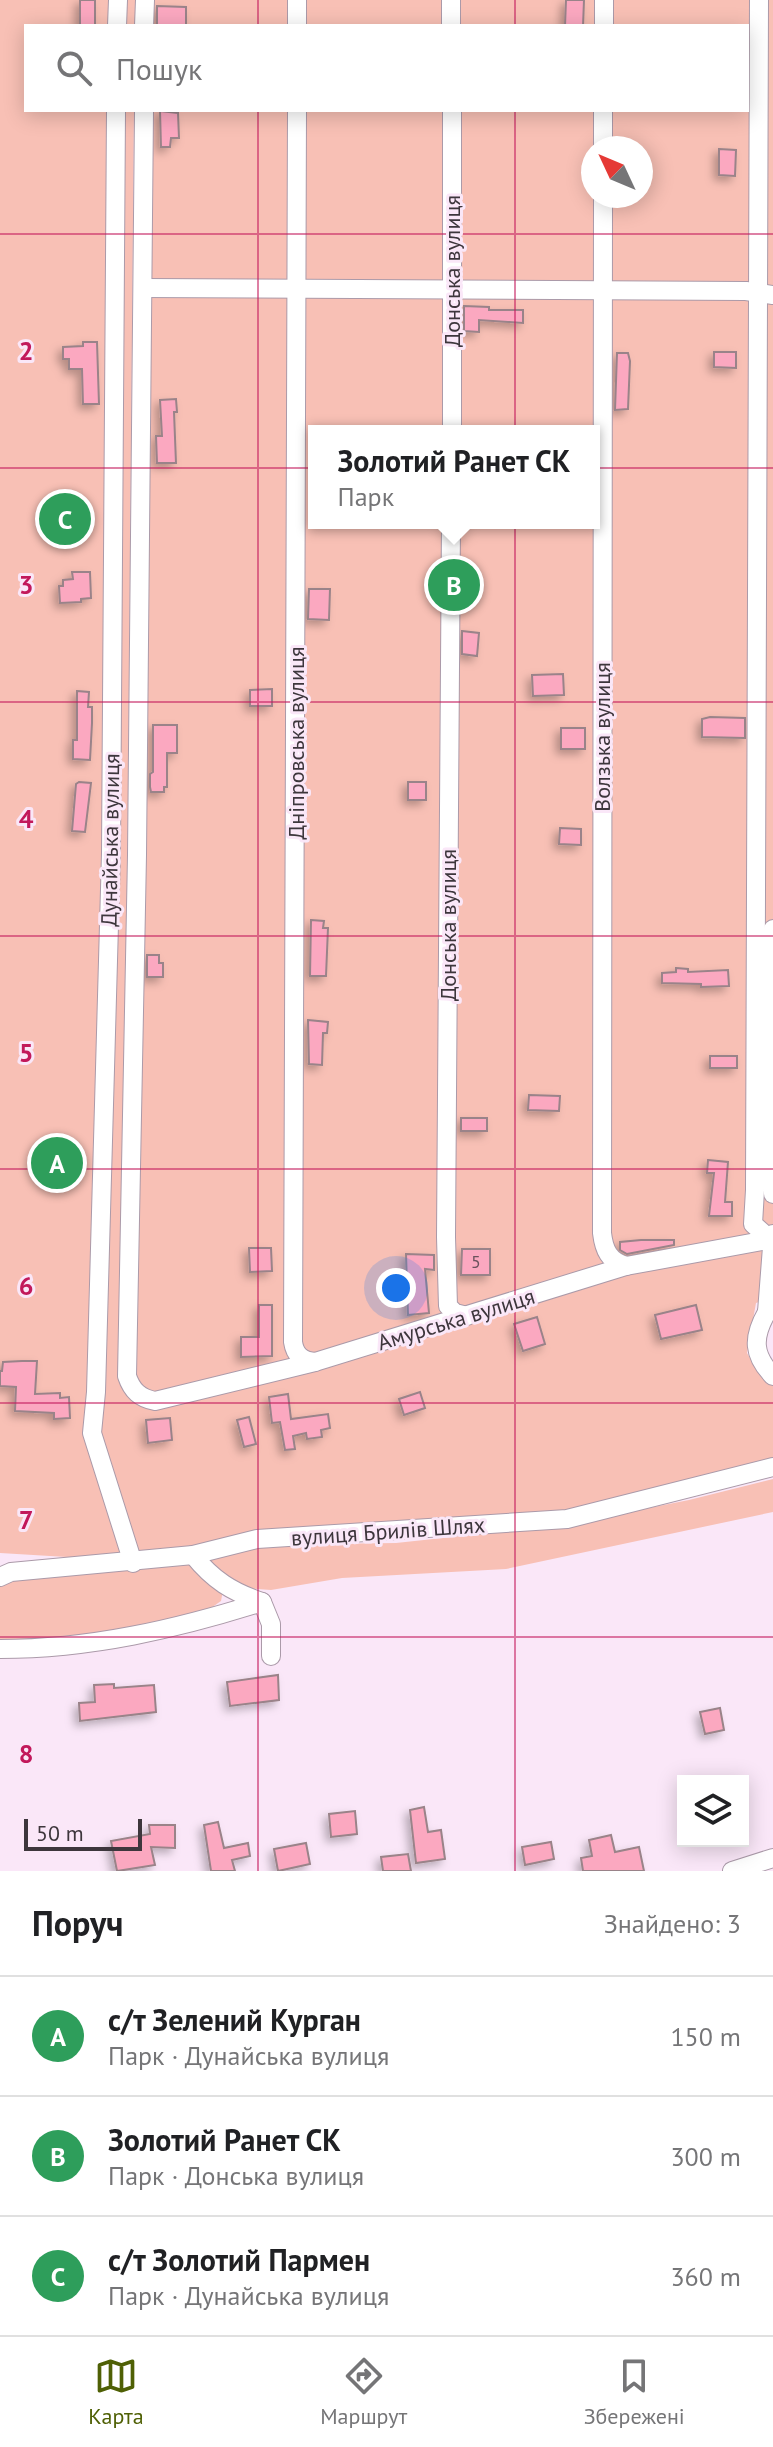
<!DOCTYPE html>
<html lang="uk">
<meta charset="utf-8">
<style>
body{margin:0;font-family:"PT Sans",sans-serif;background:#f6f6f6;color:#202124}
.controls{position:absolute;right:24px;bottom:24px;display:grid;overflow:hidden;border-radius:0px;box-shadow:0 4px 20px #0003}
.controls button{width:72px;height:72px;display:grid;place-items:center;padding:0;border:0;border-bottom:2px solid #e0e0e0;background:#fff;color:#202124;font:40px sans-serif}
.compass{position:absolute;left:581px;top:136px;width:72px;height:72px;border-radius:50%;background:#fff;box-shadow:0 4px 20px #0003;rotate:314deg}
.scale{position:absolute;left:24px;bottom:20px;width:118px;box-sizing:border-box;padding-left:8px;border:4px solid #3d363c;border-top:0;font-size:22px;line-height:28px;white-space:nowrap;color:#3d363c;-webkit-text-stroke:6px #fae7f8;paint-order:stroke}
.you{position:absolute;left:396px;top:1288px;width:28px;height:28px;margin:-20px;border:6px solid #fff;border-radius:50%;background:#1a73e8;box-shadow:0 0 0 12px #1a73e833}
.badge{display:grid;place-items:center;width:52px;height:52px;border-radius:50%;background:#4f6005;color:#fff;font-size:26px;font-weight:700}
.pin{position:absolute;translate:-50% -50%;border:4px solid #fff;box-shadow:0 2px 8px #0006}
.popup{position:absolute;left:308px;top:425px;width:292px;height:104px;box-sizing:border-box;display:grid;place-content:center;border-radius:0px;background:#fff;filter:drop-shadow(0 2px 6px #0005);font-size:26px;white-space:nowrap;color:#757577}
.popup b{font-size:30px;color:#202124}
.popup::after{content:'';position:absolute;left:50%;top:100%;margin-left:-16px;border:16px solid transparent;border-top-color:#fff}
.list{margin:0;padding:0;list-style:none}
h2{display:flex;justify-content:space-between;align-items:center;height:104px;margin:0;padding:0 32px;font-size:34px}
h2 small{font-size:26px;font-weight:400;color:#757577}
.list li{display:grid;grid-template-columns:52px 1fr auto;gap:24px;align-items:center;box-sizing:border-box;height:120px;padding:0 32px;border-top:2px solid #e0e0e0}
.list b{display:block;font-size:30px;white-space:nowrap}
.list p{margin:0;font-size:26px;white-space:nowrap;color:#757577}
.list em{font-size:26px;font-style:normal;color:#757577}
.icon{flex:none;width:44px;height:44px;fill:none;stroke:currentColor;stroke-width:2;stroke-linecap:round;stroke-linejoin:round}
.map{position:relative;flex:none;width:773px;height:1871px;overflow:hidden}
.search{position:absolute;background:#fff;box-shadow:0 4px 20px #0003;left:24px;right:24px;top:24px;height:88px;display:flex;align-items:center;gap:20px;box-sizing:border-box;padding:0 28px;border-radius:0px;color:#757577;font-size:30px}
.sheet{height:464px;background:#fff}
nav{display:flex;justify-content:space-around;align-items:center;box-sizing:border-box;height:112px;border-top:2px solid #e0e0e0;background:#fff;font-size:22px;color:#757577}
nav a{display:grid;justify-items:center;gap:4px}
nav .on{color:#4f6005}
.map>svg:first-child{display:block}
.green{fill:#f8c0b5;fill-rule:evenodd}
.building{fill:#fba8c0;stroke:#9a8389;stroke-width:2;filter:url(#shadow)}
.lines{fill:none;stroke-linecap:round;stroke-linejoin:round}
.minor-casing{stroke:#ab9aa9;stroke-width:20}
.minor{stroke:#fff;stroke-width:18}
.grid{fill:none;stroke:#c2185b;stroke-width:2;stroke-opacity:0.55}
.labels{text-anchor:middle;stroke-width:6;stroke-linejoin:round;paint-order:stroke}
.number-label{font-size:18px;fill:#6c525d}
.street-label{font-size:22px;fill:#3d363c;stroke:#fae7f8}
.grid-label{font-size:26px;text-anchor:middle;font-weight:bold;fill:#c2185b;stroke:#fae7f8;stroke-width:6;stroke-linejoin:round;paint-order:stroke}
</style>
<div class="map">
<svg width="773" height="1871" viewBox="0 0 773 1871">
<defs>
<filter id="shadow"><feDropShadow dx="-4.5" dy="4.5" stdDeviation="4" flood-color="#0004"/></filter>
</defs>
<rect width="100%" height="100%" fill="#fae7f8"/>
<g class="green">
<path d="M 0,0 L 135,0 L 135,26 L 26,26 L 26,110 L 134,110 L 127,914 L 139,110 L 747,110 L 747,26 L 140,26 L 140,0 L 773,0 L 773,1297 L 756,1303 L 747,1353 L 762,1378 L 766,1373 L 773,1381 L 773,1461 L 563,1514 L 100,1559 L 0,1553 ZM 593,148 L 641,148 L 641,196 L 593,196 ZM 314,431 L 594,431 L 594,523 L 314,523 Z"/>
<path d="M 773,1479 L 773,1512 L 506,1569 L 342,1578 L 271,1590 L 242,1588 L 206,1559 L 253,1545 L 396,1543 L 563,1525 L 689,1500 Z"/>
<path d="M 187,1561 L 223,1590 L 221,1601 L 211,1608 L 136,1628 L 64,1639 L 0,1641 L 0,1585 L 18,1578 Z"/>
</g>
<g class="building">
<rect x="80" y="0" width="15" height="26"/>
<path d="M 566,0 L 584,0 L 583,26 L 565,26 Z"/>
<path d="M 157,6 L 186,7 L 186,26 L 157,26 Z"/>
<path d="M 160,111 L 178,113 L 179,138 L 171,138 L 170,147 L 161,147 Z"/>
<path d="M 719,149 L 736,150 L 735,176 L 719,175 Z"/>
<path d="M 464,306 L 489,307 L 489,310 L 523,310 L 523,323 L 479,320 L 479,332 L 464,331 Z"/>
<path d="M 83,342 L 97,342 L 99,404 L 83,404 L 82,369 L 69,369 L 69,359 L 63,359 L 63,347 L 83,346 Z"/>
<path d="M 714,352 L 736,352 L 736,368 L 714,367 Z"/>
<path d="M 617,353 L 628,353 L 630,361 L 628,409 L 615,410 Z"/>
<path d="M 176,399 L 177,412 L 174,412 L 176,463 L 157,463 L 156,436 L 162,436 L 160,400 Z"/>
<path d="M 72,572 L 90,572 L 91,598 L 81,599 L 81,602 L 60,603 L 59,586 L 63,586 L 63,580 L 73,579 Z"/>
<path d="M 309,589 L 330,589 L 329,620 L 308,619 Z"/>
<path d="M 462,631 L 479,633 L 477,656 L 462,654 Z"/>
<path d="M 563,674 L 564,695 L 533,696 L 532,675 Z"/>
<path d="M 272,689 L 272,706 L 250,706 L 250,690 Z"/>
<path d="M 77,691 L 89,692 L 88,707 L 92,707 L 92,723 L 90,760 L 73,759 L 73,740 L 77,740 Z"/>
<path d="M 710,717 L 745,718 L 745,738 L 702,737 L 702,719 Z"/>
<path d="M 153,725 L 177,725 L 177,753 L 167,753 L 167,787 L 164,787 L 164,792 L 151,792 L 150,787 L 150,774 L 153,772 Z"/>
<rect x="561" y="728" width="24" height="21"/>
<path d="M 79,782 L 91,783 L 85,832 L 72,831 L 76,784 Z"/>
<rect x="408" y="782" width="18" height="18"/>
<path d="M 560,828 L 581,829 L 581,845 L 559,844 Z"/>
<path d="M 311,920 L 324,921 L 323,928 L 328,928 L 326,976 L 310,976 Z"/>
<path d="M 147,955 L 159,955 L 159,963 L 163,963 L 163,977 L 147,977 Z"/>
<path d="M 676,968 L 688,969 L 688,972 L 728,970 L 729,986 L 701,987 L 701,984 L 662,983 L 662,973 L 676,972 Z"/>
<path d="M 308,1020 L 328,1022 L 327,1033 L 323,1033 L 322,1065 L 309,1064 Z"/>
<rect x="710" y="1056" width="27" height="12"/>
<path d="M 529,1095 L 560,1096 L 559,1111 L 528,1110 Z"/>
<rect x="461" y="1118" width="26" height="13"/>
<path d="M 708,1160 L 728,1162 L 725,1202 L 732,1202 L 732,1216 L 709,1216 L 714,1173 L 707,1173 Z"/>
<path d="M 641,1240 L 674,1240 L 674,1245 L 627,1254 L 620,1250 L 620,1242 Z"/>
<path d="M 249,1248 L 271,1248 L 272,1271 L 250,1272 Z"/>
<path d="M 462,1249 L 490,1249 L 490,1275 L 461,1275 Z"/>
<path d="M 406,1254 L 434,1255 L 434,1270 L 425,1269 L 429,1313 L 408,1315 Z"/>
<path d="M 259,1305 L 272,1305 L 272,1356 L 241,1357 L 241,1337 L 259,1337 Z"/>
<path d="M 696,1305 L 702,1330 L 661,1339 L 655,1315 Z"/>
<path d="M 537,1317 L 545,1344 L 523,1351 L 514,1324 Z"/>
<path d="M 22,1361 L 37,1361 L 35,1394 L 60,1393 L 60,1398 L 69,1397 L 70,1418 L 54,1419 L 54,1413 L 15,1411 L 16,1387 L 0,1386 L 0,1371 L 2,1371 L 3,1362 Z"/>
<path d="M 420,1392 L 425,1408 L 404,1415 L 399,1399 Z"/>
<path d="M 288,1394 L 291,1419 L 328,1414 L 330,1428 L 321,1430 L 322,1437 L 307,1439 L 306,1433 L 293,1436 L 295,1449 L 285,1450 L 280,1422 L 272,1423 L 269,1397 Z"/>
<path d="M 249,1417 L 256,1444 L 244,1447 L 237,1420 Z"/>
<path d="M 170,1418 L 172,1440 L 148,1443 L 146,1420 Z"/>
<path d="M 278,1675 L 279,1700 L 230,1706 L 227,1682 Z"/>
<path d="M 114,1684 L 114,1688 L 154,1685 L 156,1712 L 80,1721 L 79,1703 L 95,1702 L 94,1685 Z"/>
<path d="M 720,1708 L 724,1730 L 705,1734 L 700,1712 Z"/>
<path d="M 424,1807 L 428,1832 L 441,1830 L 445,1859 L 416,1863 L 410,1810 Z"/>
<path d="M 355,1811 L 357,1834 L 331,1837 L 329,1814 Z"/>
<path d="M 218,1822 L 224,1848 L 248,1843 L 250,1856 L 232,1860 L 235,1871 L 211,1871 L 204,1825 Z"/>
<path d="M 149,1825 L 175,1825 L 175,1848 L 151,1847 L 155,1865 L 117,1871 L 111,1841 L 150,1834 Z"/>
<path d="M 611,1835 L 615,1852 L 639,1847 L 644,1871 L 583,1871 L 581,1858 L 592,1856 L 589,1840 Z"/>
<path d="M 551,1842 L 554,1859 L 525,1865 L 522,1847 Z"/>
<path d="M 306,1843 L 310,1864 L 278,1871 L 274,1849 Z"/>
<path d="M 408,1854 L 411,1871 L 383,1871 L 381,1857 Z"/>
</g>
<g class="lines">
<g class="minor-casing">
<g id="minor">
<path d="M 297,0 L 297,26"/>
<path d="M 451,0 L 451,26"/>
<path d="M 759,0 L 755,1190 L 753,1224 L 771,1240"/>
<path d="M 117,26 L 118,0"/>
<path d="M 144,26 L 145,0"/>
<path d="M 604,26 L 604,0"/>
<path d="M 116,110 L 111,853 L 96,1392 L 92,1433 L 133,1563"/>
<path d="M 144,110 L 137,855 L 127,1376 C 132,1391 140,1398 155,1401 L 315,1362 L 626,1266 L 773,1239"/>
<path d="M 297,110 L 293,1342 C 295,1355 302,1361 315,1362"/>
<path d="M 603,148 L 603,110"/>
<path d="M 603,196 L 602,1233 C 604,1250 609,1261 626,1266"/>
<path d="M 143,288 L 746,291 L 773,295"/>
<path d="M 452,431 L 452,110"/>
<path d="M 451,523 L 446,1237 L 448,1306 L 455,1313 L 467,1316"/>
<path d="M 773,929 L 773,1194"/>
<path d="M 773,1234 L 767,1312 L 773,1311"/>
<path d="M 767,1312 C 752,1338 753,1355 773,1376"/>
<path d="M 193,1555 C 213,1580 232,1592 262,1602 L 271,1624 L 271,1656"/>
<path d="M 0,1577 L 11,1572 L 193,1555 L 257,1539 L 567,1519 L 773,1467"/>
<path d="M 0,1649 C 90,1649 177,1629 262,1602"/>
<path d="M 732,1871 L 773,1858"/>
</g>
</g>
<use href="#minor" class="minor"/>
</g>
<path class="grid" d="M 258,0 L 258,26M 515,0 L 515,26M 258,110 L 258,1871M 515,110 L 515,1871M 0,234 L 773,234M 0,468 L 773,468M 0,702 L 773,702M 0,936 L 773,936M 0,1169 L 773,1169M 0,1403 L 773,1403M 0,1637 L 773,1637"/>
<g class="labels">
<g class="number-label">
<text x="476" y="1268">5</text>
</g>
<g class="street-label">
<text transform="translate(452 271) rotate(-90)" y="8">Донська вулиця</text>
<text transform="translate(602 737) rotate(-90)" y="8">Волзька вулиця</text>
<text transform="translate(296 743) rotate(-90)" y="8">Дніпровська вулиця</text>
<text transform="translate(110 840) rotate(-89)" y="8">Дунайська вулиця</text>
<text transform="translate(448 925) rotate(-90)" y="8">Донська вулиця</text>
<text transform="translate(456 1319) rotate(-17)" y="8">Амурська вулиця</text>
<text transform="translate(388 1531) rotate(-4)" y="8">вулиця Брилів Шлях</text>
</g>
</g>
<g class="grid-label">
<text x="26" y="360">2</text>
<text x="26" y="594">3</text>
<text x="26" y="828">4</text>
<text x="26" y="1062">5</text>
<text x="26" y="1295">6</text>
<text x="26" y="1529">7</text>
<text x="26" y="1763">8</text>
</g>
</svg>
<div class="controls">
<button><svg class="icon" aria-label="layers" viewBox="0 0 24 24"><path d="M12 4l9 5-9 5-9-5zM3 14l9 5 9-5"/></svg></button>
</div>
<svg class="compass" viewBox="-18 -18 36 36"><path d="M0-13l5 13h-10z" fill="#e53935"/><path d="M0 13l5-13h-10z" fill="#757577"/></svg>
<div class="scale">50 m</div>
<div class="you"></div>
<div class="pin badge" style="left:57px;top:1163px;background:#2e9e5b">A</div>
<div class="pin badge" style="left:454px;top:585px;background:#2e9e5b">B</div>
<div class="popup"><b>Золотий Ранет СК</b>Парк</div>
<div class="pin badge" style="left:65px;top:519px;background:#2e9e5b">C</div>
<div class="search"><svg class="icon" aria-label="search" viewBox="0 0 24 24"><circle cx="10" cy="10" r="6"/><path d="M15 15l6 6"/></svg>Пошук</div>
</div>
<section class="sheet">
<h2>Поруч<small>Знайдено: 3</small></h2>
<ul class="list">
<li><span class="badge" style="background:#2e9e5b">A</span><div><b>с/т Зелений Курган</b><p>Парк · Дунайська вулиця</p></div><em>150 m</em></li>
<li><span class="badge" style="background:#2e9e5b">B</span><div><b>Золотий Ранет СК</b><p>Парк · Донська вулиця</p></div><em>300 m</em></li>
<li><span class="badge" style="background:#2e9e5b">C</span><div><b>с/т Золотий Пармен</b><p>Парк · Дунайська вулиця</p></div><em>360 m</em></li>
</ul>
</section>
<nav>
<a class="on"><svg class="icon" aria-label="map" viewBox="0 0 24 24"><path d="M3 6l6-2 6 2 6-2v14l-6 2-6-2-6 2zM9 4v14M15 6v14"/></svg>Карта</a>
<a><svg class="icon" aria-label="directions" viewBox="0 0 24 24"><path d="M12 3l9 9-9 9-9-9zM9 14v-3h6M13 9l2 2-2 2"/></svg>Маршрут</a>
<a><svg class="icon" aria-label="saved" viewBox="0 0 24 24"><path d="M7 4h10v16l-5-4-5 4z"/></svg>Збережені</a>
</nav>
